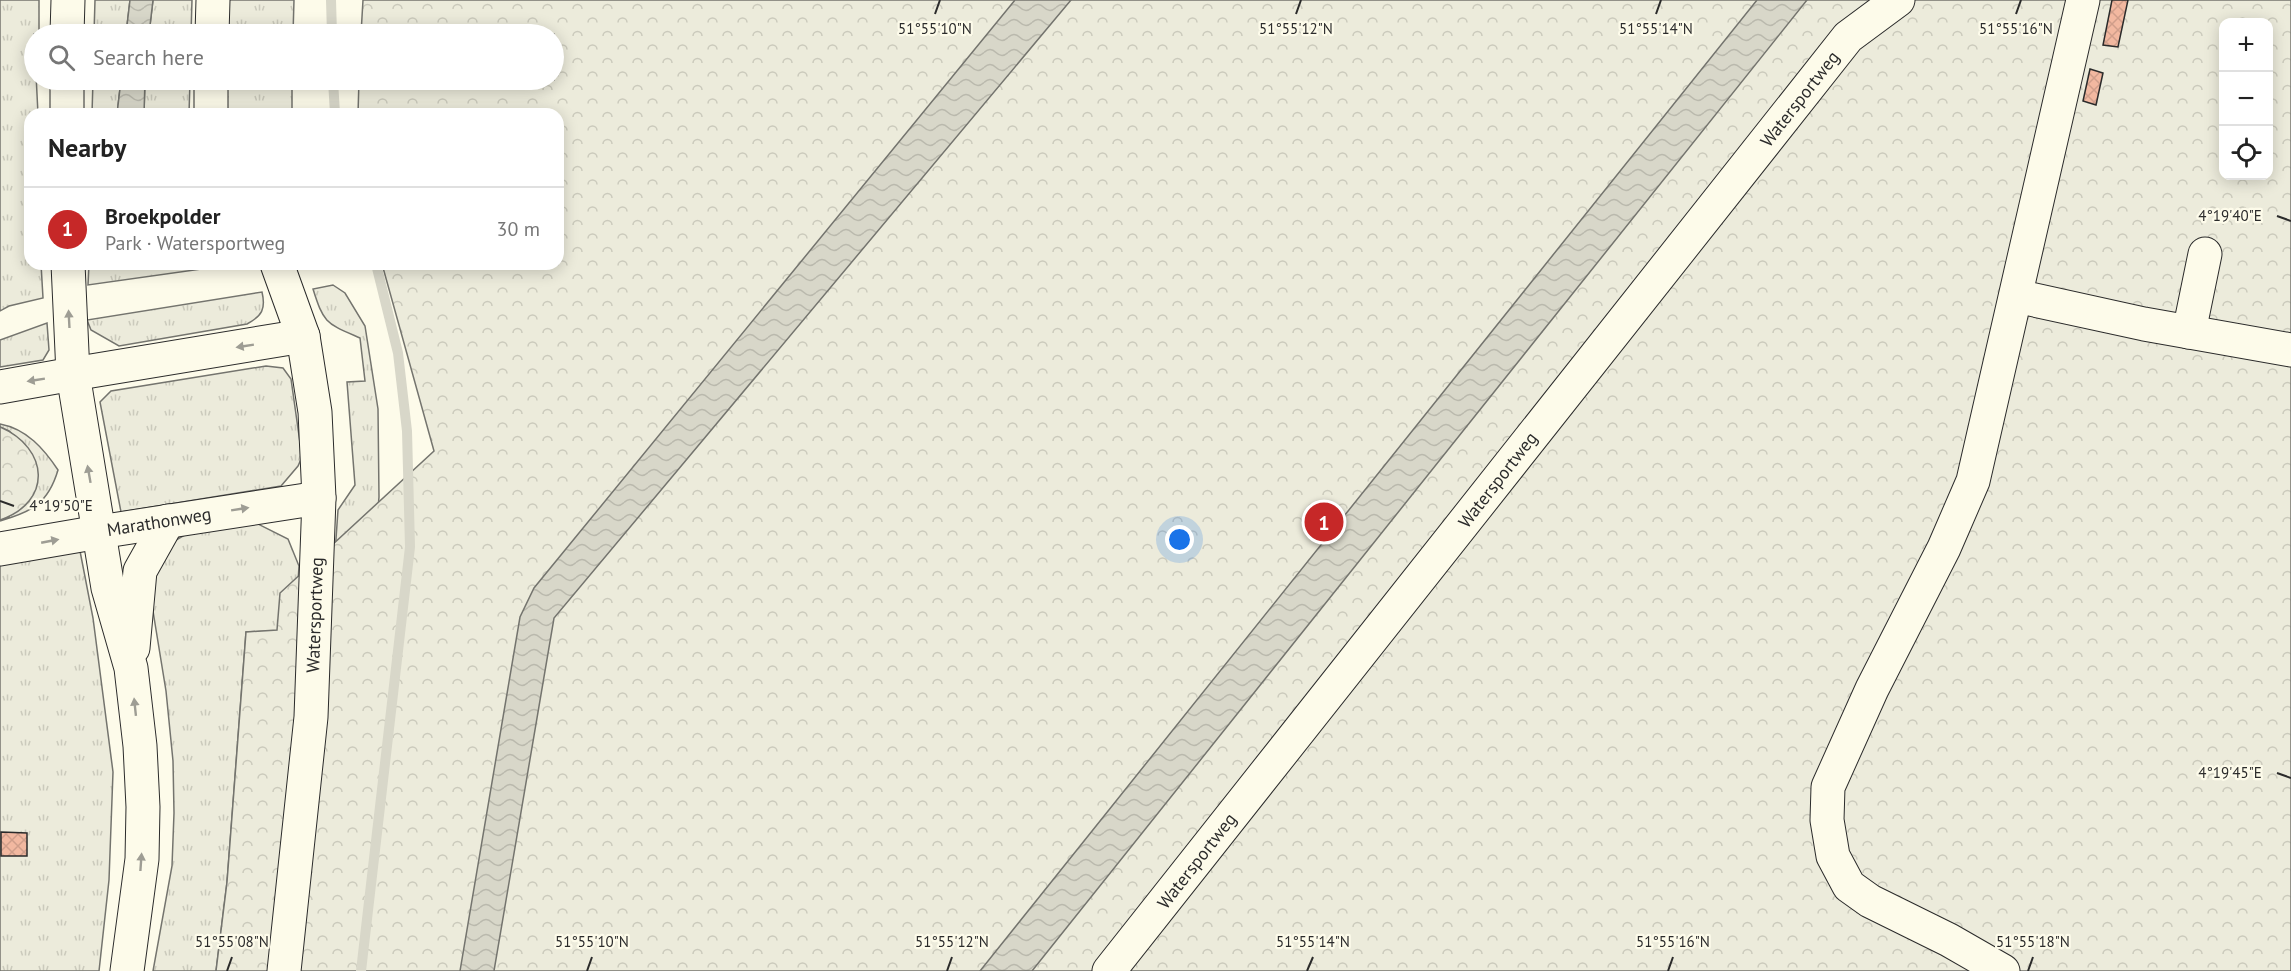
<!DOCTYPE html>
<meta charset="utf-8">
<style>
body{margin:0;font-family:"PT Sans",sans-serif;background:#f6f6f6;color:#222}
.controls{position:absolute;right:18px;top:18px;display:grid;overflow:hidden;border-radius:12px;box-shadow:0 3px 15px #0003}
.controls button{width:54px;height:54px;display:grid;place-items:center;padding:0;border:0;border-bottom:2px solid #e0e0e0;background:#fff;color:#222;font:30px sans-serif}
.you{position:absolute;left:1180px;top:540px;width:21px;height:21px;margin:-15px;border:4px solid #fff;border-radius:50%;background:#1a73e8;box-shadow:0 0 0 9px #1a73e833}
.badge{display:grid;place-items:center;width:39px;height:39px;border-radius:50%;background:#c62828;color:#fff;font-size:20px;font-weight:700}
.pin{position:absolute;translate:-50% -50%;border:3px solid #fff;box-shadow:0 2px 6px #0006}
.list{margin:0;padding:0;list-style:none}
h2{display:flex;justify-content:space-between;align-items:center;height:78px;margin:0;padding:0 24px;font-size:26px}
h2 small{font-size:20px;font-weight:400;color:#767676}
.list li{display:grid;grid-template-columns:39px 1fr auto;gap:18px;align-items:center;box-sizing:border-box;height:84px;padding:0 24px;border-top:2px solid #e0e0e0}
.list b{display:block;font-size:22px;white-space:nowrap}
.list p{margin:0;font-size:20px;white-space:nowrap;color:#767676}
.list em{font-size:20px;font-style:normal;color:#767676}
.icon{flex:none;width:33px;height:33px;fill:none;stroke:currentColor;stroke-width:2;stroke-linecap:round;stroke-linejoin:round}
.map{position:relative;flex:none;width:2291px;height:971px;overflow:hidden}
.search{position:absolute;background:#fff;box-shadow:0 3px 15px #0003;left:24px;top:24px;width:540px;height:66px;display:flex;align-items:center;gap:15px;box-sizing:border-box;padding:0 21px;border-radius:33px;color:#767676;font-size:22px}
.panel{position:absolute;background:#fff;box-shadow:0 3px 15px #0003;left:24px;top:108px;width:540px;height:162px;border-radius:18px}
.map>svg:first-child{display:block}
.grass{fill:url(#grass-tufts);stroke:#74746e;stroke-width:1.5}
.forest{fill:url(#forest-crowns);stroke:#74746e;stroke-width:1.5;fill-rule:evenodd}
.water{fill:url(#water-waves);stroke:#74746e;stroke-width:1.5}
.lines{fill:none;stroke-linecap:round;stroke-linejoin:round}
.stream{stroke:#d8d7c9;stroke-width:10}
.building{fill:url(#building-cross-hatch);stroke:#2b2b2b;stroke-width:1.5}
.minor-casing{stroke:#2b2b2b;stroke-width:35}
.major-casing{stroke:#2b2b2b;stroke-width:35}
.highway-casing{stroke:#2b2b2b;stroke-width:35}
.minor{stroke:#fdfbea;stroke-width:33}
.major{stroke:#fdfbea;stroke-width:33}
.highway{stroke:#fdfbea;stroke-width:33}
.oneway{fill:#9e9d94}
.ticks{fill:none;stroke:#2b2b2b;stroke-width:2}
.labels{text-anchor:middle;stroke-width:4.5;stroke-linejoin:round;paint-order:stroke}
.street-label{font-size:18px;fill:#2b2b2b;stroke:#fdfbea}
.ticks-label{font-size:15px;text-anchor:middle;fill:#2b2b2b;stroke:#fdfbea;stroke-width:4.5;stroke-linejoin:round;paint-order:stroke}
</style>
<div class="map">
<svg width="2291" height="971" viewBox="0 0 2291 971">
<defs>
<pattern id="grass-tufts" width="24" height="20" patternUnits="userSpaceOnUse" patternTransform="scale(1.5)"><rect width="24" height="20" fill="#ecebdb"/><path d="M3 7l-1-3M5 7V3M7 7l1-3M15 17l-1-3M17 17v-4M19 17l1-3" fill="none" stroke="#cbcabc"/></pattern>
<pattern id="forest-crowns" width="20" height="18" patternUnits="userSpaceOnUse" patternTransform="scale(1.5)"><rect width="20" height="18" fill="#ecebdb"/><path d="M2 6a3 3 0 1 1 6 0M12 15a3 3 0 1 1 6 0" fill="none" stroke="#cbcabc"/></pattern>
<pattern id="water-waves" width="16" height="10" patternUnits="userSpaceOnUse" patternTransform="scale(1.5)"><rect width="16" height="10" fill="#d8d7c9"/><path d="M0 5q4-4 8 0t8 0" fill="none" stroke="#bab9ad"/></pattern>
<pattern id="building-cross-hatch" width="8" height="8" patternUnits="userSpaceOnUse" patternTransform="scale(1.5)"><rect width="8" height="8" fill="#f2b8a0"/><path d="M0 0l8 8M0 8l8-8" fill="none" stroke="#d09e8a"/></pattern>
</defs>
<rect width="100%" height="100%" fill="#fdfbea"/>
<g class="grass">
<path d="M 0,0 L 39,0 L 39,34 L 34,34 L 38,114 L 30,114 L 30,264 L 41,264 L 43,298 L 9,306 L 0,311 Z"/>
<path d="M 95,0 L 130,0 L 126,34 L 94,34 Z"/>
<path d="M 153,0 L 192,0 L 191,34 L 149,34 Z"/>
<path d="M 228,0 L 294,0 L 293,34 L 227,34 Z"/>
<path d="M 93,80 L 121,80 L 117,114 L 92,114 Z"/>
<path d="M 145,80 L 190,80 L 189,114 L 144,114 Z"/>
<path d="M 226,80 L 292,80 L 292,114 L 225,114 Z"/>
<path d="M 89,264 L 237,264 L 88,285 Z"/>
<path d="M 333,285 L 345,293 L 365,326 L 378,409 L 379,497 L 368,627 L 325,697 L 338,510 L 355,485 L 347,382 L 365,381 L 360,338 C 326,323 324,324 313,289 Z"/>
<path d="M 262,292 C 266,309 262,316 247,324 L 119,346 L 91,330 L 87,320 Z"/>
<path d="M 47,323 L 49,350 L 43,360 L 0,367 L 0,340 Z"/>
<path d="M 266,366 L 283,368 L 291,379 L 302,457 L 298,466 L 281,486 L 121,512 L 100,402 L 111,391 Z"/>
<path d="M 0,424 C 27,429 44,449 58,470 C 48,504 31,512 0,521 L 9,517 L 25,445 L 9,431 L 0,427 Z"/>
<path d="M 252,521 L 288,539 L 299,566 L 295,630 L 246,632 L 227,882 L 216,971 L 153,971 L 172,866 L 174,813 L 173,761 L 166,691 L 152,605 L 152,575 L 176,540 L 195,529 Z"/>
<path d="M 80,551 L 93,618 L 113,772 L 109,880 L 99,971 L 0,971 L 0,564 Z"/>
</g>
<g class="forest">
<path d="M 363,0 L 2291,0 L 2291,971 L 216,971 L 227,882 L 246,632 L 277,630 L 280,593 L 434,451 L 382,264 L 558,264 L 558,114 L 358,114 L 359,80 L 554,80 L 554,34 L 361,34 ZM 2224,22 L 2268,22 L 2268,176 L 2224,176 Z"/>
<path d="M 0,427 C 49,448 53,502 0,520 Z"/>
</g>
<g class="water">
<path d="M 130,0 L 153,0 L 149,34 L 126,34 Z"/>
<path d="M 1015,0 L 1071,0 L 554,618 L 494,971 L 460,971 L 520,617 L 534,588 Z"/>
<path d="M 1757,0 L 1807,0 L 1032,971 L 980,971 Z"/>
<path d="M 121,80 L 145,80 L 144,114 L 117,114 Z"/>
</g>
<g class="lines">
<g class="stream">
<path d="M 331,0 L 332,34"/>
<path d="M 333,80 L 335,114"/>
<path d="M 361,971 L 410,547 L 407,431 L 398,353 L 376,264"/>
</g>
</g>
<g class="building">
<path d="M 2112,0 L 2128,0 L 2118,47 L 2103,45 Z"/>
<path d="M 2090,69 L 2103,73 L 2096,105 L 2083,101 Z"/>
<path d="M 1,832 L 27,833 L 27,856 L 1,856 Z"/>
</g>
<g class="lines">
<g class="minor-casing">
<g id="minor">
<path d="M 212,34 L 213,0"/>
<path d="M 211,80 L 211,114"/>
<path d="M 277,264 L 303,336 L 315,412 L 319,498 L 311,717 L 284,971"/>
<path d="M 2016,296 L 2144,324 L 2291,350"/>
<path d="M 2189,332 L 2205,254"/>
<path d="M 73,374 L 303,336"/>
<path d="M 99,532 L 319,498"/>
<path d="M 1109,971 L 1848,37 L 1898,0"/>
<path d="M 2003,971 L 1949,940 L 1870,901 L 1849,886 L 1833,856 L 1827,820 L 1828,787 L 1872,689 L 1944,548 L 1973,481 L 2083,0"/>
</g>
</g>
<g class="major-casing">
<g id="major">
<path d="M 0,387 L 73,374"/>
<path d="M 0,549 L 99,532"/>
</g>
</g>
<g class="highway-casing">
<g id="highway">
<path d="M 67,34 L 68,0"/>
<path d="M 67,114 L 67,80"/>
<path d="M 68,264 L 73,374 L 108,588 L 131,668 L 140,746 L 143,807 L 142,859 L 127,971"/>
<path d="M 133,648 L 140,571 L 168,521"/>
</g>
</g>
<use href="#minor" class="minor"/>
<use href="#major" class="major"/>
<use href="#highway" class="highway"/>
</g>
<defs><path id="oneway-solid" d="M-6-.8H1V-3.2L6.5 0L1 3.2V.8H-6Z" transform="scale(1.5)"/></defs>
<g class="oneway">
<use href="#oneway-solid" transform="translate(69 319) rotate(-93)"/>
<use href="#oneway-solid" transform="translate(245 346) rotate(171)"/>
<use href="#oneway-solid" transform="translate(36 380) rotate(171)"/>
<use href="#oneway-solid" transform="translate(89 474) rotate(-100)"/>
<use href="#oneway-solid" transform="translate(240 509) rotate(-9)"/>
<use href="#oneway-solid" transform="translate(50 541) rotate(-11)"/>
<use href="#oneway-solid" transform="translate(135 707) rotate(-96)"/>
<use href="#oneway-solid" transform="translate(141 862) rotate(-86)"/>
</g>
<path class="ticks" d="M 935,14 L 940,0M 1296,14 L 1301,0M 1656,14 L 1661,0M 2016,14 L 2021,0M 2277,216 L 2291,221M 0,501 L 14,506M 2277,773 L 2291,778M 227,971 L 232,957M 587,971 L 592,957M 947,971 L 952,957M 1307,971 L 1313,957M 1668,971 L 1673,957M 2028,971 L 2033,957"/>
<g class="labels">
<g class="street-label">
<text transform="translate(1800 99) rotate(-52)" y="6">Watersportweg</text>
<text transform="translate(1498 480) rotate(-52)" y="6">Watersportweg</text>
<text transform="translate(159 522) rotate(-9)" y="6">Marathonweg</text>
<text transform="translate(315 615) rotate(-88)" y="6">Watersportweg</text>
<text transform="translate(1197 861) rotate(-52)" y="6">Watersportweg</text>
</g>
</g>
<g class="ticks-label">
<text x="935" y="34">51°55'10"N</text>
<text x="1296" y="34">51°55'12"N</text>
<text x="1656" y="34">51°55'14"N</text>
<text x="2016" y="34">51°55'16"N</text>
<text x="2230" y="221">4°19'40"E</text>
<text x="61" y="511">4°19'50"E</text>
<text x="2230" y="778">4°19'45"E</text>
<text x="232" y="947">51°55'08"N</text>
<text x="592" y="947">51°55'10"N</text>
<text x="952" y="947">51°55'12"N</text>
<text x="1313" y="947">51°55'14"N</text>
<text x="1673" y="947">51°55'16"N</text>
<text x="2033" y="947">51°55'18"N</text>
</g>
</svg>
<div class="controls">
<button>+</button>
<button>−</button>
<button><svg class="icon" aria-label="locate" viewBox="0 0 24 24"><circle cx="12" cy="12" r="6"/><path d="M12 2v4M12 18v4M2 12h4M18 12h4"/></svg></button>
</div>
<div class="you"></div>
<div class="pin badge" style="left:1324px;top:522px">1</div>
<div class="search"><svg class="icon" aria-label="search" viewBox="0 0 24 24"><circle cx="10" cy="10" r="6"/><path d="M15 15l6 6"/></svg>Search here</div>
<section class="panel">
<h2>Nearby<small></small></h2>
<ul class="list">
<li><span class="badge">1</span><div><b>Broekpolder</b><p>Park · Watersportweg</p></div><em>30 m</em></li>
</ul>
</section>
</div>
